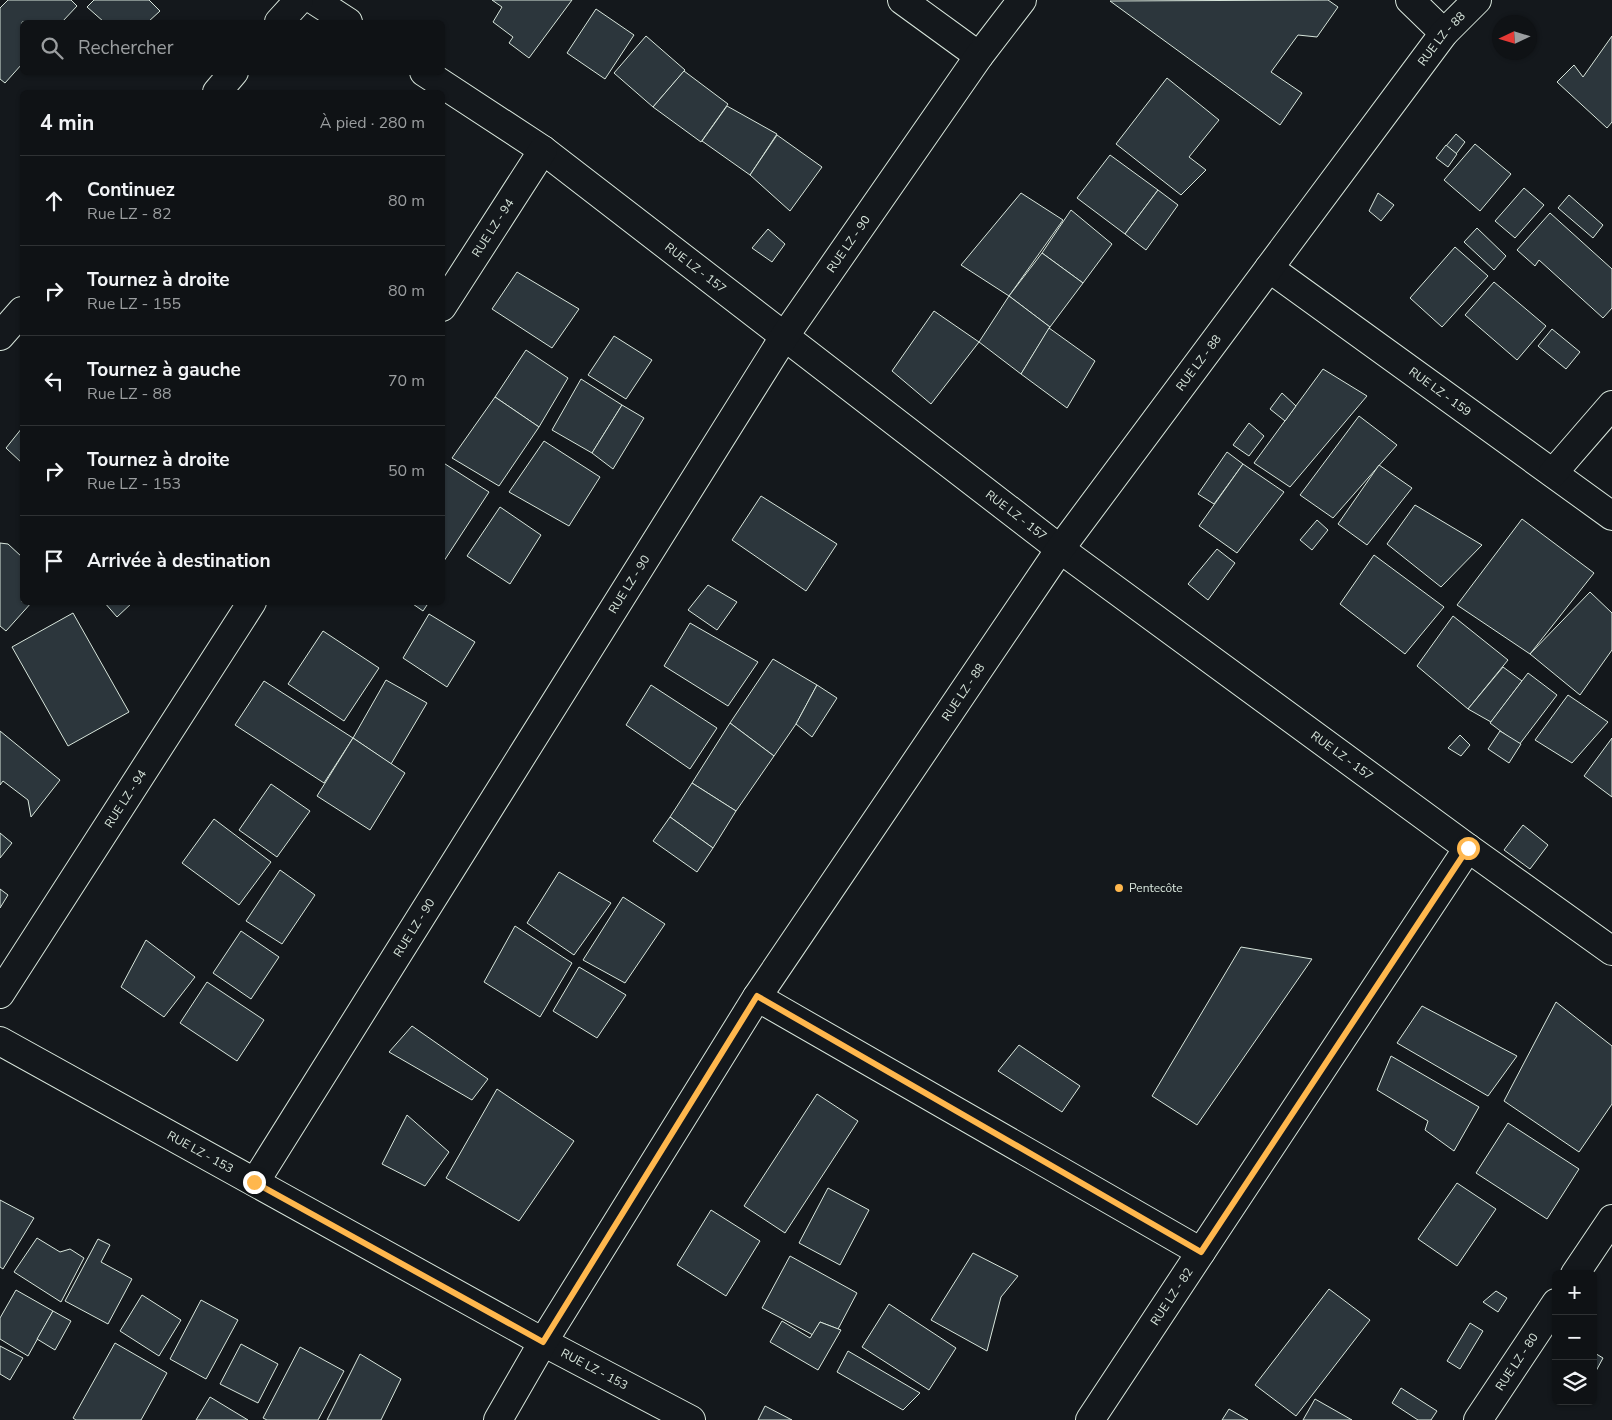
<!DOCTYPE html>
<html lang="fr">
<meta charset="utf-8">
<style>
body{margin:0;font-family:"Nunito Sans",sans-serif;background:#181b1e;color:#f1f3f6}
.controls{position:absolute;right:15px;bottom:15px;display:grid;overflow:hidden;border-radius:8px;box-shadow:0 1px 4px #0004}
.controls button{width:45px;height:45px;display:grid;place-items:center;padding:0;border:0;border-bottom:1px solid #2f3234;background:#0f1215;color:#f1f3f6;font:25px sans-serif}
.compass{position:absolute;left:1492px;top:15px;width:45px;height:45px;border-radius:50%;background:#0f1215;box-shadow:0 1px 4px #0004;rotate:266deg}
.stop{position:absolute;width:15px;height:15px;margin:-11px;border:4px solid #ffb74d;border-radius:50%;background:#fff}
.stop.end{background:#ffb74d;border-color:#fff;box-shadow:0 1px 5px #0008}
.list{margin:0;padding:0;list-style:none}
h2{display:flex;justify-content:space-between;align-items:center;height:65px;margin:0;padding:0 20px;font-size:21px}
h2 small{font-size:16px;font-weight:400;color:#9b9ea0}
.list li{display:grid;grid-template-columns:32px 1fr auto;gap:15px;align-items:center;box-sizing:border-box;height:90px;padding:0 20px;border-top:1px solid #2f3234}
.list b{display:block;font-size:19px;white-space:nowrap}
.list p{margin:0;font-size:16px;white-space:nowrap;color:#9b9ea0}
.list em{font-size:16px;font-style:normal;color:#9b9ea0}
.icon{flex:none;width:28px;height:28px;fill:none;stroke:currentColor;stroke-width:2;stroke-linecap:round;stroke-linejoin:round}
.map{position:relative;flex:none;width:1612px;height:1420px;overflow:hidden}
.search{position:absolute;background:#0f1215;box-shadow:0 1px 4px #0004;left:20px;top:20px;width:425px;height:55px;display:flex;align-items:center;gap:12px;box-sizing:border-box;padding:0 18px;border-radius:8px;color:#9b9ea0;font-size:19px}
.panel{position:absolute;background:#0f1215;box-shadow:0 1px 4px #0004;left:20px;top:90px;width:425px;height:515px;border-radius:8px}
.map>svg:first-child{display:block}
.building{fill:#2c363c;stroke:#d8e6dc}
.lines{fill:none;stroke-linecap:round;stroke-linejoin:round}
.street-casing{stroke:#d8e6dc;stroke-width:30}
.street{stroke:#14181c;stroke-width:28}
.route{stroke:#ffb74d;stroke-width:6}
.poi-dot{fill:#ffb74d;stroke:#14181c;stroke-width:2}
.labels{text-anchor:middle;stroke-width:4;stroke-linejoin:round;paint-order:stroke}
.street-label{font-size:12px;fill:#d8e6dc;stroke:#14181c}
.poi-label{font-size:12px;fill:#d8e6dc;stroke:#14181c;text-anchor:start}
</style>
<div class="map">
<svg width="1612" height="1420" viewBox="0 0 1612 1420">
<rect width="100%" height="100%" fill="#14181c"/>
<g class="building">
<path d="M 8,0 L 71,0 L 77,6 L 62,22 L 22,22 L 22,64 L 5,83 L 0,79 L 0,8 Z"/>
<path d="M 94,0 L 149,0 L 160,11 L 148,22 L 104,22 L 87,7 Z"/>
<path d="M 492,0 L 572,0 L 529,58 L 509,43 L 513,37 L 493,22 L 502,7 Z"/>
<path d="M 1328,0 L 1338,7 L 1317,37 L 1298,35 L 1271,72 L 1302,93 L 1280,125 L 1110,1 Z"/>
<path d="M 596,9 L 634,35 L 605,79 L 567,53 Z"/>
<path d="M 646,36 L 685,70 L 653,107 L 614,73 Z"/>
<path d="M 1612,36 L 1612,122 L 1607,128 L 1557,82 L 1574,65 L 1583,77 Z"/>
<path d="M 684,71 L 728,104 L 701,142 L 653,107 Z"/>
<path d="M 1167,78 L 1219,120 L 1189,157 L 1206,170 L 1181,195 L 1116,144 Z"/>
<path d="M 727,106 L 777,134 L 750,175 L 702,141 Z"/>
<path d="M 1456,134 L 1465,142 L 1456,154 L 1446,146 Z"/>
<path d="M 777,135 L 822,167 L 790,211 L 750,175 Z"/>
<path d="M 1475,144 L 1511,174 L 1480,211 L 1444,180 Z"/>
<path d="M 1446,145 L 1457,154 L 1448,167 L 1436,158 Z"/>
<path d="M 1110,155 L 1158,190 L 1125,234 L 1077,198 Z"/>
<path d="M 1524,188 L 1544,205 L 1515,238 L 1495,221 Z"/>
<path d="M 1158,190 L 1178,205 L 1146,250 L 1125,234 Z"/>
<path d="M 1021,193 L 1063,220 L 1009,296 L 961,265 Z"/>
<path d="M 1378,193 L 1394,205 L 1381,221 L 1369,211 Z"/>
<path d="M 1569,195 L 1603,225 L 1593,238 L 1558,208 Z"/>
<path d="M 1071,210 L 1112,244 L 1083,283 L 1042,253 Z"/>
<path d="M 1550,213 L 1612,269 L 1612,308 L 1603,318 L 1539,260 L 1535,266 L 1517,250 Z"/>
<path d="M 1477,228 L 1506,256 L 1494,270 L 1464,242 Z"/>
<path d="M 768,229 L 785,244 L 772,262 L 752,248 Z"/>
<path d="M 1455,247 L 1488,276 L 1442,327 L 1410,298 Z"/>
<path d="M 1042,253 L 1083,283 L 1050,327 L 1009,296 Z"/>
<path d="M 517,272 L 579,309 L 552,348 L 492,309 Z"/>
<path d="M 1494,282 L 1546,326 L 1517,360 L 1465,315 Z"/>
<path d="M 1009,296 L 1050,327 L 1021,374 L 979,342 Z"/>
<path d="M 934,311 L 979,342 L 931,404 L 892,371 Z"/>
<path d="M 1049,328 L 1095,361 L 1067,408 L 1021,374 Z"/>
<path d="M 1552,329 L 1580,352 L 1566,369 L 1538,346 Z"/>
<path d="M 614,336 L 652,360 L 626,399 L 588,375 Z"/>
<path d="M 526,350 L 568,378 L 539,427 L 495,397 Z"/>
<path d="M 1323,369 L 1367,396 L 1290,487 L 1254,463 Z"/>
<path d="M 581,379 L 622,405 L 592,453 L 552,430 Z"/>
<path d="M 1282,393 L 1296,406 L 1285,421 L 1270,409 Z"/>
<path d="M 495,397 L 539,427 L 499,486 L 452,458 Z"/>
<path d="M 622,405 L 644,418 L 613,469 L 592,453 Z"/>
<path d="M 1359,416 L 1397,445 L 1333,518 L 1300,495 Z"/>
<path d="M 1249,423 L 1264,436 L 1249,456 L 1233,445 Z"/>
<path d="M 22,428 L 22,463 L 6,448 Z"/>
<path d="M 544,441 L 600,477 L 569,526 L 509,492 Z"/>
<path d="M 1227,452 L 1243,464 L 1214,504 L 1198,494 Z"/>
<path d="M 442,462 L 489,492 L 442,564 Z"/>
<path d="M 1243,464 L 1284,492 L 1237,553 L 1199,526 Z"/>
<path d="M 1379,465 L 1412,488 L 1367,545 L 1338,524 Z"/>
<path d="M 761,496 L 837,544 L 806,591 L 732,540 Z"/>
<path d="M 1415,505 L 1482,545 L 1441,587 L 1387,544 Z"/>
<path d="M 500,507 L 541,535 L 510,584 L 467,556 Z"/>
<path d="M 1522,519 L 1594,573 L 1530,654 L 1457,605 Z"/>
<path d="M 1317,520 L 1328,530 L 1312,550 L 1300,540 Z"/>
<path d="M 0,543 L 8,544 L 22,557 L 22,602 L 32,602 L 6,631 L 0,626 Z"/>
<path d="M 1217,549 L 1235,563 L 1208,600 L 1188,584 Z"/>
<path d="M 1374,555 L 1444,607 L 1405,654 L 1340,604 Z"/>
<path d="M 708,585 L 737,602 L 717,630 L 688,610 Z"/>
<path d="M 1590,592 L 1612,613 L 1612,650 L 1580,695 L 1530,654 Z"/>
<path d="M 104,602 L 133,602 L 117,617 Z"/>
<path d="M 410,602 L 429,602 L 423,611 Z"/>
<path d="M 73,613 L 129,712 L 68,746 L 12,647 Z"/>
<path d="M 429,614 L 475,642 L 447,687 L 403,658 Z"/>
<path d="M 1453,616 L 1508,660 L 1468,709 L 1417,666 Z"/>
<path d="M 690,623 L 758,662 L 728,706 L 664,666 Z"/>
<path d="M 323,631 L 379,668 L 344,721 L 288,684 Z"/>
<path d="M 773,659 L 817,685 L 796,724 L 774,756 L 730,723 Z"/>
<path d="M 1503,667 L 1522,681 L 1491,722 L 1468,709 Z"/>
<path d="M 1528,673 L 1557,695 L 1519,745 L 1490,723 Z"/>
<path d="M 386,680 L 427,703 L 391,764 L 353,738 Z"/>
<path d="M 264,681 L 353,738 L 324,783 L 235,725 Z"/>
<path d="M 651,685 L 717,728 L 690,769 L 626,725 Z"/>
<path d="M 817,685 L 837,698 L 812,737 L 796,724 Z"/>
<path d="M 1568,695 L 1608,722 L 1572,763 L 1535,740 Z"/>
<path d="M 730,723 L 774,756 L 736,811 L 692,783 Z"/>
<path d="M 0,731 L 60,780 L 31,817 L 28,800 L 3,781 L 0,785 Z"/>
<path d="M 1500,731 L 1521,744 L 1509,763 L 1488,749 Z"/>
<path d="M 1460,735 L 1470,745 L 1461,756 L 1448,748 Z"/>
<path d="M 353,738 L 405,773 L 370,830 L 317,796 Z"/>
<path d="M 1612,738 L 1612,797 L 1584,776 Z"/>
<path d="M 692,783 L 736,811 L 713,848 L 670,817 Z"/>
<path d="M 271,784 L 310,811 L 277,857 L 239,830 Z"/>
<path d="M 670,817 L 713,848 L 697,872 L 653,841 Z"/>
<path d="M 214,819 L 271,862 L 239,905 L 182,863 Z"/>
<path d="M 1523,825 L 1548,845 L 1530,869 L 1504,850 Z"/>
<path d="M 0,833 L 12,843 L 0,858 Z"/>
<path d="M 280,870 L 315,895 L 282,944 L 246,921 Z"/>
<path d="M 559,872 L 611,903 L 574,955 L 527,923 Z"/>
<path d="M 0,889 L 8,895 L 0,908 Z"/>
<path d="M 623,897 L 665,924 L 625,983 L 583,960 Z"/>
<path d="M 515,926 L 572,963 L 540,1017 L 484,982 Z"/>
<path d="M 241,931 L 279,957 L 251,999 L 213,973 Z"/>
<path d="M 146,940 L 195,977 L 164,1017 L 121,987 Z"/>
<path d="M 1241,947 L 1312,959 L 1197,1125 L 1152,1096 Z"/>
<path d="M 579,967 L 626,995 L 597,1038 L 553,1011 Z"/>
<path d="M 207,982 L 264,1020 L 237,1061 L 180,1023 Z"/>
<path d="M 1556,1002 L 1612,1046 L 1612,1104 L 1579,1152 L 1504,1101 Z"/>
<path d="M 1422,1006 L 1517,1056 L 1488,1096 L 1397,1043 Z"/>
<path d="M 412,1026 L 488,1079 L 472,1100 L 389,1052 Z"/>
<path d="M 1019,1045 L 1080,1086 L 1062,1112 L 998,1071 Z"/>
<path d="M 1391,1056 L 1479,1107 L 1454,1151 L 1425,1130 L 1428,1121 L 1377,1090 Z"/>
<path d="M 497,1089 L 574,1141 L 519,1221 L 446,1178 Z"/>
<path d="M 817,1094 L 858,1121 L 785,1233 L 744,1206 Z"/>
<path d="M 407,1115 L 449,1152 L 425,1186 L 382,1164 Z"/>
<path d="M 1508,1123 L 1579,1169 L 1547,1219 L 1476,1173 Z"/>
<path d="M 1457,1183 L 1496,1209 L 1457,1266 L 1418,1239 Z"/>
<path d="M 828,1188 L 869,1210 L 840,1265 L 799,1243 Z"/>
<path d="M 0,1200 L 34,1218 L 3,1269 L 0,1267 Z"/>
<path d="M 711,1210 L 760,1241 L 726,1296 L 677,1265 Z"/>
<path d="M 37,1238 L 60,1252 L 70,1249 L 84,1258 L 61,1302 L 14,1272 Z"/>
<path d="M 98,1239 L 110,1245 L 101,1262 L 132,1279 L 108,1324 L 65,1301 Z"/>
<path d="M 973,1253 L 1018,1276 L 1001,1297 L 987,1351 L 931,1320 Z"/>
<path d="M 790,1256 L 857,1293 L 838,1329 L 820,1322 L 813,1335 L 762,1308 Z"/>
<path d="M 1329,1289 L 1370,1320 L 1296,1416 L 1255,1385 Z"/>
<path d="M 16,1290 L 53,1311 L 28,1356 L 0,1339 L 0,1318 Z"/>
<path d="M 1496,1291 L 1507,1298 L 1498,1312 L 1483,1302 Z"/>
<path d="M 142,1295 L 181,1320 L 159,1356 L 120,1331 Z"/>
<path d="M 201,1300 L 238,1320 L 206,1379 L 170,1359 Z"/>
<path d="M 889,1304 L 956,1348 L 929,1390 L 862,1347 Z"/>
<path d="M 53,1311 L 71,1321 L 55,1350 L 37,1339 Z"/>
<path d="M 782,1321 L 810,1338 L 820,1322 L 841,1330 L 818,1370 L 770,1342 Z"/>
<path d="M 1470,1323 L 1483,1331 L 1460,1369 L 1447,1361 Z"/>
<path d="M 115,1343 L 167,1373 L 141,1420 L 76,1420 L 73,1418 Z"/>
<path d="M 241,1344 L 278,1364 L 258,1403 L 220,1384 Z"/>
<path d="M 0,1346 L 23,1358 L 10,1380 L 0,1374 Z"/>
<path d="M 300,1347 L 344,1371 L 318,1420 L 267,1420 L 263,1418 Z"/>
<path d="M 848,1351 L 920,1393 L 903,1410 L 837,1372 Z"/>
<path d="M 1593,1352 L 1603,1358 L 1596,1371 L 1593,1370 Z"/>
<path d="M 360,1354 L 401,1379 L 381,1420 L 327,1420 Z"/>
<path d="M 1401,1388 L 1437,1411 L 1431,1420 L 1418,1420 L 1392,1403 Z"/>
<path d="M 210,1397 L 248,1420 L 196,1420 Z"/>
<path d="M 1315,1399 L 1352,1420 L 1303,1420 Z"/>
<path d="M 765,1406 L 792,1420 L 758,1420 Z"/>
<path d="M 1229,1409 L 1248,1420 L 1222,1420 Z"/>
</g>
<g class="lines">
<g class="street-casing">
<g id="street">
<path d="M 314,0 L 348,22"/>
<path d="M 902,0 L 979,56"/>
<path d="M 1410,0 L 1444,33"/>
<path d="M 279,22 L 299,0"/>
<path id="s1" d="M 424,72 L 543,150 L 1060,549 L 1468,848 L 1612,951"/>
<path d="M 217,92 L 234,72"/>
<path id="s2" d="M 1269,268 L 1612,516"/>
<path id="s3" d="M 442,307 L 543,150"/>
<path d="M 0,336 L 22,311"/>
<path d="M 1553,473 L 1612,405"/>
<path id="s4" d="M 0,994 L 252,602"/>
<path d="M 757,997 L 1201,1252"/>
<path id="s5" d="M 0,1041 L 543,1342 L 691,1420"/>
<path id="s6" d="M 255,1182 L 784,337 L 979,56 L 1022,0"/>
<path d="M 1575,1274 L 1612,1219"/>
<path id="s7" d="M 498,1420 L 543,1342 L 757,997 L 1060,549 L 1444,33 L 1477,0"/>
<path id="s8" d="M 1090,1420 L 1468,848"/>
<path id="s9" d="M 1478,1420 L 1556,1303"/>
</g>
</g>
<use href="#street" class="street"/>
</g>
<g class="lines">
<path class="route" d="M 254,1182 L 543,1342 L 757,996 L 1201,1252 L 1468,848"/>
</g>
<circle class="poi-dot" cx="1119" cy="888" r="5"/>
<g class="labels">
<g class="street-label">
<text dy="4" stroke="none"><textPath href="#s7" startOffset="1674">RUE LZ - 88</textPath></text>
<text dy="4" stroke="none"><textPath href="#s3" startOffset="94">RUE LZ - 94</textPath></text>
<text dy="4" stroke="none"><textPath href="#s6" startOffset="1110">RUE LZ - 90</textPath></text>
<text dy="4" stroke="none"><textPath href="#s1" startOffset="335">RUE LZ - 157</textPath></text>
<text dy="4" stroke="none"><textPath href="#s7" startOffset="1269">RUE LZ - 88</textPath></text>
<text dy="4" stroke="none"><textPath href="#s2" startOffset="211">RUE LZ - 159</textPath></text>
<text dy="4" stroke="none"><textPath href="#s1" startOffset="740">RUE LZ - 157</textPath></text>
<text dy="4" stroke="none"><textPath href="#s6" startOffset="705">RUE LZ - 90</textPath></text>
<text dy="4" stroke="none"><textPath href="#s7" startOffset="864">RUE LZ - 88</textPath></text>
<text dy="4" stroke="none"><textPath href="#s1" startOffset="1145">RUE LZ - 157</textPath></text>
<text dy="4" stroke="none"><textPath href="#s4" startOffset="232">RUE LZ - 94</textPath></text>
<text dy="4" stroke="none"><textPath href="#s6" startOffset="300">RUE LZ - 90</textPath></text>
<text dy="4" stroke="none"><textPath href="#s5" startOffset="229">RUE LZ - 153</textPath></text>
<text dy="4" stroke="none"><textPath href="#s8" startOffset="148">RUE LZ - 82</textPath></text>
<text dy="4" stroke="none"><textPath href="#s9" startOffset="70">RUE LZ - 80</textPath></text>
<text dy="4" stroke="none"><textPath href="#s5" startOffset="679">RUE LZ - 153</textPath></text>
</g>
<g class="poi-label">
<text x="1129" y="892">Pentecôte</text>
</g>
</g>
</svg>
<div class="controls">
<button>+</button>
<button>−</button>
<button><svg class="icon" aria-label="layers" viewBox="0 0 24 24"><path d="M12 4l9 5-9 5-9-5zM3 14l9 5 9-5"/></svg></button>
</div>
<svg class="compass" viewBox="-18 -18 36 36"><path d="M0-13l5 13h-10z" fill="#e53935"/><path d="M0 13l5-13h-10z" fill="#9b9ea0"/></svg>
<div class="stop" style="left:1468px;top:848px"></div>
<div class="stop end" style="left:254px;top:1182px"></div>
<div class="search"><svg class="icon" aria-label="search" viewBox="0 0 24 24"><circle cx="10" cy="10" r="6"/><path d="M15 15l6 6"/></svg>Rechercher</div>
<section class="panel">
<h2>4 min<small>À pied · 280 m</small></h2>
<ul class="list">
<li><svg class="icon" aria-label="ahead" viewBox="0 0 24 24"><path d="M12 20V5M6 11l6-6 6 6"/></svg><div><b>Continuez</b><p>Rue LZ - 82</p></div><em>80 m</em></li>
<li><svg class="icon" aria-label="right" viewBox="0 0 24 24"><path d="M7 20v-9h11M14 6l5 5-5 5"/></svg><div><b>Tournez à droite</b><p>Rue LZ - 155</p></div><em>80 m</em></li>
<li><svg class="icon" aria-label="left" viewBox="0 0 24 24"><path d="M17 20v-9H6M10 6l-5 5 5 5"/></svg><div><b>Tournez à gauche</b><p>Rue LZ - 88</p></div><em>70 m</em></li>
<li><svg class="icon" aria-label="right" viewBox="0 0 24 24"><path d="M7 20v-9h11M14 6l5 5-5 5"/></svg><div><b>Tournez à droite</b><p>Rue LZ - 153</p></div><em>50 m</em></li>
<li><svg class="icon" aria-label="arrive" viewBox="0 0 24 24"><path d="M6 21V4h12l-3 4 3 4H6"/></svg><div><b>Arrivée à destination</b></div></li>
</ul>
</section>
</div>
